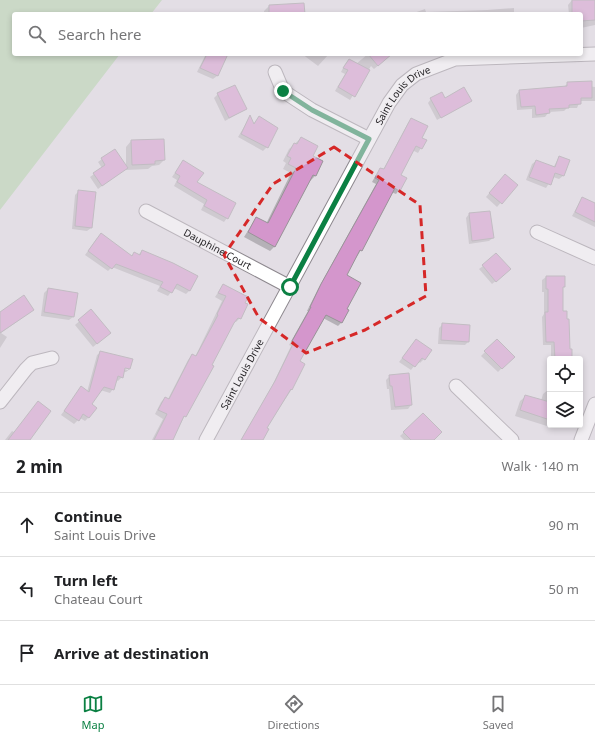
<!DOCTYPE html>
<meta charset="utf-8">
<style>
body{margin:0;font-family:"Noto Sans",sans-serif;background:#f2f2f2;color:#202124}
.controls{position:absolute;right:12px;bottom:12px;display:grid;overflow:hidden;border-radius:4px;box-shadow:0 2px 6px #0003}
.controls button{width:36px;height:36px;display:grid;place-items:center;padding:0;border:0;border-bottom:1px solid #e0e0e0;background:#fff;color:#202124;font:20px sans-serif}
.stop{position:absolute;width:12px;height:12px;margin:-9px;border:3px solid #0b8043;border-radius:50%;background:#fff}
.stop.end{background:#0b8043;border-color:#fff;box-shadow:0 1px 4px #0008}
.list{margin:0;padding:0;list-style:none}
h2{display:flex;justify-content:space-between;align-items:center;height:52px;margin:0;padding:0 16px;font-size:17px}
h2 small{font-size:13px;font-weight:400;color:#757577}
.list li{display:grid;grid-template-columns:26px 1fr auto;gap:12px;align-items:center;box-sizing:border-box;height:64px;padding:0 16px;border-top:1px solid #e0e0e0}
.list b{display:block;font-size:15px;white-space:nowrap}
.list p{margin:0;font-size:13px;white-space:nowrap;color:#757577}
.list em{font-size:13px;font-style:normal;color:#757577}
.icon{flex:none;width:22px;height:22px;fill:none;stroke:currentColor;stroke-width:2;stroke-linecap:round;stroke-linejoin:round}
.map{position:relative;flex:none;width:595px;height:440px;overflow:hidden}
.search{position:absolute;background:#fff;box-shadow:0 2px 6px #0003;left:12px;right:12px;top:12px;height:44px;display:flex;align-items:center;gap:10px;box-sizing:border-box;padding:0 14px;border-radius:4px;color:#757577;font-size:15px}
.sheet{height:244px;background:#fff}
nav{display:flex;justify-content:space-around;align-items:center;box-sizing:border-box;height:56px;border-top:1px solid #e0e0e0;background:#fff;font-size:11px;color:#757577}
nav a{display:grid;justify-items:center;gap:2px}
nav .on{color:#0b8043}
.map>svg:first-child{display:block}
.green{fill:#add3a3}
.shadow{fill:#0003;fill-rule:evenodd}
.building{fill:#d496cc;stroke:#999398}
.lines{fill:none;stroke-linecap:round;stroke-linejoin:round}
.street-casing{stroke:#8d888e;stroke-width:15}
.street{stroke:#fff;stroke-width:13}
.route{stroke:#0b8043;stroke-width:5}
.marked{fill:none;stroke:#d62828;stroke-width:3;stroke-dasharray:8 5;stroke-linejoin:round}
.labels{text-anchor:middle;stroke-width:3;stroke-linejoin:round;paint-order:stroke}
.street-label{font-size:10px;fill:#201e21;stroke:#f1ecf2}
</style>
<div class="map">
<svg width="595" height="440" viewBox="0 0 595 440">
<rect width="100%" height="100%" fill="#e3dee5"/>
<path class="green" d="M 0,0 L 162,0 L 151,14 L 14,14 L 14,54 L 120,54 L 0,210 Z"/>
<g class="shadow">
<path d="M 572,0 L 592,0 L 595,6 L 595,25 L 581,28 L 581,14 L 569,14 L 568,5 Z"/>
<path d="M 269,6 L 304,14 L 264,14 L 264,11 Z"/>
<path d="M 514,8 L 514,14 L 411,14 L 425,9 L 426,12 L 487,10 Z"/>
<path d="M 206,54 L 227,54 L 217,76 L 213,79 L 197,72 Z"/>
<path d="M 302,54 L 329,54 L 318,66 Z"/>
<path d="M 368,54 L 392,54 L 374,69 L 371,66 L 350,100 L 335,91 L 345,74 L 341,72 L 345,64 L 349,60 L 356,64 Z"/>
<path d="M 568,83 L 595,87 L 595,101 L 580,101 L 577,108 L 567,108 L 564,111 L 549,112 L 545,117 L 532,118 L 532,109 L 517,110 L 516,95 L 519,91 L 564,87 Z"/>
<path d="M 218,94 L 246,109 L 225,121 L 214,98 Z"/>
<path d="M 431,99 L 470,101 L 437,120 L 428,103 Z"/>
<path d="M 250,117 L 253,124 L 259,117 L 272,124 L 267,147 L 263,151 L 238,137 Z"/>
<path d="M 411,119 L 421,139 L 425,141 L 418,153 L 412,150 L 399,175 L 399,190 L 396,194 L 391,192 L 361,250 L 345,275 L 346,309 L 342,322 L 338,326 L 323,318 L 298,361 L 292,389 L 266,428 L 261,440 L 241,440 L 272,386 L 291,346 L 289,345 L 308,311 L 307,311 L 318,289 L 376,184 L 372,182 L 377,173 L 381,169 L 383,170 L 408,123 Z"/>
<path d="M 301,138 L 311,156 L 315,176 L 310,181 L 275,246 L 270,251 L 244,237 L 256,218 L 266,224 L 291,173 L 283,169 L 286,163 L 283,161 L 289,149 Z"/>
<path d="M 131,141 L 164,160 L 159,165 L 152,166 L 148,169 L 126,170 L 126,168 L 98,189 L 90,177 L 102,168 L 98,162 L 114,150 L 126,168 L 126,147 Z"/>
<path d="M 559,157 L 568,161 L 563,176 L 559,179 L 553,177 L 546,188 L 526,180 L 532,164 L 536,161 L 553,168 Z"/>
<path d="M 183,161 L 196,183 L 227,218 L 224,222 L 201,210 L 204,204 L 174,186 L 177,180 L 172,177 Z"/>
<path d="M 501,179 L 516,185 L 497,207 L 486,197 Z"/>
<path d="M 79,191 L 91,228 L 87,231 L 72,229 L 75,195 Z"/>
<path d="M 582,198 L 595,204 L 595,227 L 572,216 Z"/>
<path d="M 489,212 L 493,238 L 489,241 L 469,244 L 466,218 L 469,214 Z"/>
<path d="M 97,238 L 131,257 L 134,253 L 138,255 L 142,251 L 190,290 L 186,294 L 174,288 L 168,296 L 157,291 L 160,286 L 112,267 L 108,271 L 85,255 Z"/>
<path d="M 483,266 L 506,273 L 492,284 L 479,269 Z"/>
<path d="M 546,277 L 564,277 L 564,286 L 562,289 L 562,312 L 571,359 L 551,359 L 551,345 L 543,345 L 542,317 L 544,314 L 544,292 L 542,292 L 542,280 Z"/>
<path d="M 223,285 L 240,318 L 236,322 L 234,321 L 172,440 L 152,440 L 163,419 L 155,414 L 161,402 L 165,398 L 168,399 L 188,360 L 192,355 L 195,357 L 222,301 L 215,297 Z"/>
<path d="M 48,289 L 73,317 L 69,320 L 41,316 L 44,293 Z"/>
<path d="M 91,311 L 106,336 L 93,347 L 75,325 Z"/>
<path d="M 0,313 L 29,313 L 1,333 L 7,337 L 0,348 Z"/>
<path d="M 443,324 L 468,342 L 465,345 L 438,344 L 439,328 Z"/>
<path d="M 416,340 L 430,350 L 424,359 L 420,363 L 418,361 L 411,370 L 399,362 Z"/>
<path d="M 497,340 L 513,357 L 498,372 L 481,356 Z"/>
<path d="M 101,352 L 132,360 L 130,369 L 126,372 L 123,372 L 122,377 L 118,381 L 116,380 L 113,389 L 110,393 L 100,390 L 91,404 L 96,408 L 88,418 L 85,421 L 80,418 L 74,424 L 61,415 L 81,388 L 87,392 L 97,355 ZM 120,366 L 128,368 L 128,370 L 120,368 Z"/>
<path d="M 390,376 L 411,405 L 408,409 L 391,410 L 389,389 L 387,389 L 386,380 Z"/>
<path d="M 549,389 L 550,425 L 552,425 L 550,427 L 515,416 L 520,401 L 526,396 L 541,401 L 543,394 Z"/>
<path d="M 423,414 L 432,440 L 404,440 L 400,436 Z"/>
<path d="M 12,431 L 14,432 L 26,440 L 5,440 Z"/>
</g>
<g class="building">
<path d="M 572,0 L 595,0 L 595,20 L 581,21 L 581,14 L 572,14 Z"/>
<path d="M 304,3 L 305,14 L 269,14 L 269,5 Z"/>
<path d="M 207,54 L 228,54 L 218,76 L 200,68 Z"/>
<path d="M 368,54 L 392,54 L 378,66 Z"/>
<path d="M 349,59 L 370,70 L 355,97 L 338,87 L 348,70 L 343,68 Z"/>
<path d="M 592,81 L 592,98 L 581,98 L 581,104 L 569,105 L 569,108 L 549,109 L 550,113 L 536,115 L 535,106 L 521,107 L 519,90 L 567,86 L 567,82 Z"/>
<path d="M 235,85 L 247,109 L 229,118 L 217,93 Z"/>
<path d="M 464,87 L 472,101 L 441,118 L 430,98 L 442,92 L 445,98 Z"/>
<path d="M 250,115 L 254,124 L 259,116 L 278,128 L 268,148 L 241,134 Z"/>
<path d="M 411,118 L 428,126 L 422,138 L 427,140 L 422,149 L 416,146 L 401,175 L 407,178 L 400,191 L 395,188 L 362,251 L 360,250 L 347,275 L 361,283 L 347,309 L 349,310 L 342,323 L 326,315 L 300,361 L 305,364 L 292,390 L 291,389 L 267,428 L 269,429 L 263,440 L 241,440 L 275,381 L 294,342 L 292,341 L 311,307 L 310,307 L 321,284 L 379,180 L 375,178 L 380,168 L 384,169 Z"/>
<path d="M 301,137 L 318,146 L 313,156 L 323,161 L 316,176 L 313,175 L 275,247 L 248,232 L 256,217 L 268,223 L 296,168 L 288,164 L 291,158 L 287,156 L 294,143 L 297,144 Z"/>
<path d="M 164,139 L 165,160 L 155,161 L 155,164 L 132,165 L 131,140 Z"/>
<path d="M 115,149 L 128,168 L 102,186 L 93,173 L 105,165 L 101,158 Z"/>
<path d="M 559,156 L 570,160 L 564,176 L 555,173 L 551,185 L 529,177 L 536,160 L 555,167 Z"/>
<path d="M 183,160 L 204,173 L 197,182 L 236,203 L 228,219 L 204,206 L 207,200 L 177,182 L 180,176 L 175,173 Z"/>
<path d="M 505,174 L 518,185 L 502,204 L 489,193 Z"/>
<path d="M 78,190 L 96,192 L 92,228 L 75,226 Z"/>
<path d="M 582,197 L 595,203 L 595,222 L 575,212 Z"/>
<path d="M 490,211 L 494,238 L 472,241 L 469,213 Z"/>
<path d="M 101,233 L 132,256 L 134,252 L 140,255 L 142,250 L 173,263 L 198,276 L 190,291 L 177,284 L 172,293 L 160,287 L 163,282 L 116,264 L 112,269 L 88,251 Z"/>
<path d="M 496,253 L 511,269 L 496,282 L 482,265 Z"/>
<path d="M 546,276 L 565,276 L 565,287 L 563,287 L 563,311 L 567,311 L 567,319 L 569,319 L 570,349 L 572,349 L 572,359 L 555,359 L 554,342 L 546,342 L 545,312 L 548,312 L 548,289 L 546,289 Z"/>
<path d="M 223,284 L 248,297 L 245,303 L 248,304 L 241,319 L 238,318 L 234,323 L 212,365 L 214,366 L 186,417 L 184,416 L 173,440 L 154,440 L 167,414 L 158,410 L 165,397 L 169,399 L 192,354 L 196,356 L 218,315 L 217,314 L 226,296 L 218,293 Z"/>
<path d="M 48,288 L 78,293 L 74,317 L 44,312 Z"/>
<path d="M 24,295 L 34,310 L 0,333 L 0,312 Z"/>
<path d="M 91,309 L 111,333 L 97,344 L 78,320 Z"/>
<path d="M 442,323 L 470,325 L 469,342 L 441,340 Z"/>
<path d="M 416,339 L 432,350 L 425,360 L 422,358 L 415,367 L 402,358 Z"/>
<path d="M 497,339 L 515,357 L 502,369 L 484,351 Z"/>
<path d="M 100,351 L 133,359 L 130,369 L 125,368 L 123,378 L 118,376 L 114,390 L 104,387 L 92,404 L 97,408 L 89,418 L 83,414 L 79,421 L 64,411 L 81,386 L 89,392 Z"/>
<path d="M 409,373 L 412,405 L 395,407 L 392,386 L 390,386 L 389,375 Z"/>
<path d="M 525,395 L 550,402 L 550,420 L 520,410 Z"/>
<path d="M 38,401 L 51,411 L 30,440 L 8,440 Z"/>
<path d="M 423,413 L 442,432 L 434,440 L 411,440 L 403,432 Z"/>
</g>
<g class="lines">
<g class="street-casing">
<g id="street">
<path d="M 275,72 L 283,91 L 312,110 L 369,139"/>
<path id="s1" d="M 146,211 L 290,287"/>
<path d="M 537,232 L 595,258"/>
<path d="M 456,386 L 512,440"/>
<path d="M 0,402 L 26,369 L 32,363 L 52,358"/>
<path id="s2" d="M 206,440 L 389,103 L 402,85 L 416,74 L 455,59 L 595,54"/>
<path d="M 581,440 L 595,404"/>
</g>
</g>
<use href="#street" class="street"/>
</g>
<g class="lines">
<path class="route" d="M 283,91 L 312,110 L 369,139 L 290,287"/>
</g>
<path d="M0 0H595V440H0ZM 334,147 L 420,205 L 426,296 L 365,330 L 306,353 L 259,318 L 224,255 L 273,184 Z" fill="#e3dee5" fill-opacity=".55" fill-rule="evenodd"/>
<path class="marked" d="M 334,147 L 420,205 L 426,296 L 365,330 L 306,353 L 259,318 L 224,255 L 273,184 Z"/>
<g class="labels">
<g class="street-label">
<text dy="4" stroke="none"><textPath href="#s2" startOffset="399">Saint Louis Drive</textPath></text>
<text dy="4" stroke="none"><textPath href="#s1" startOffset="81">Dauphine Court</textPath></text>
<text dy="4" stroke="none"><textPath href="#s2" startOffset="75">Saint Louis Drive</textPath></text>
</g>
</g>
</svg>
<div class="controls">
<button><svg class="icon" aria-label="locate" viewBox="0 0 24 24"><circle cx="12" cy="12" r="6"/><path d="M12 2v4M12 18v4M2 12h4M18 12h4"/></svg></button>
<button><svg class="icon" aria-label="layers" viewBox="0 0 24 24"><path d="M12 4l9 5-9 5-9-5zM3 14l9 5 9-5"/></svg></button>
</div>
<div class="stop" style="left:290px;top:287px"></div>
<div class="stop end" style="left:283px;top:91px"></div>
<div class="search"><svg class="icon" aria-label="search" viewBox="0 0 24 24"><circle cx="10" cy="10" r="6"/><path d="M15 15l6 6"/></svg>Search here</div>
</div>
<section class="sheet">
<h2>2 min<small>Walk · 140 m</small></h2>
<ul class="list">
<li><svg class="icon" aria-label="ahead" viewBox="0 0 24 24"><path d="M12 20V5M6 11l6-6 6 6"/></svg><div><b>Continue</b><p>Saint Louis Drive</p></div><em>90 m</em></li>
<li><svg class="icon" aria-label="left" viewBox="0 0 24 24"><path d="M17 20v-9H6M10 6l-5 5 5 5"/></svg><div><b>Turn left</b><p>Chateau Court</p></div><em>50 m</em></li>
<li><svg class="icon" aria-label="arrive" viewBox="0 0 24 24"><path d="M6 21V4h12l-3 4 3 4H6"/></svg><div><b>Arrive at destination</b></div></li>
</ul>
</section>
<nav>
<a class="on"><svg class="icon" aria-label="map" viewBox="0 0 24 24"><path d="M3 6l6-2 6 2 6-2v14l-6 2-6-2-6 2zM9 4v14M15 6v14"/></svg>Map</a>
<a><svg class="icon" aria-label="directions" viewBox="0 0 24 24"><path d="M12 3l9 9-9 9-9-9zM9 14v-3h6M13 9l2 2-2 2"/></svg>Directions</a>
<a><svg class="icon" aria-label="saved" viewBox="0 0 24 24"><path d="M7 4h10v16l-5-4-5 4z"/></svg>Saved</a>
</nav>
